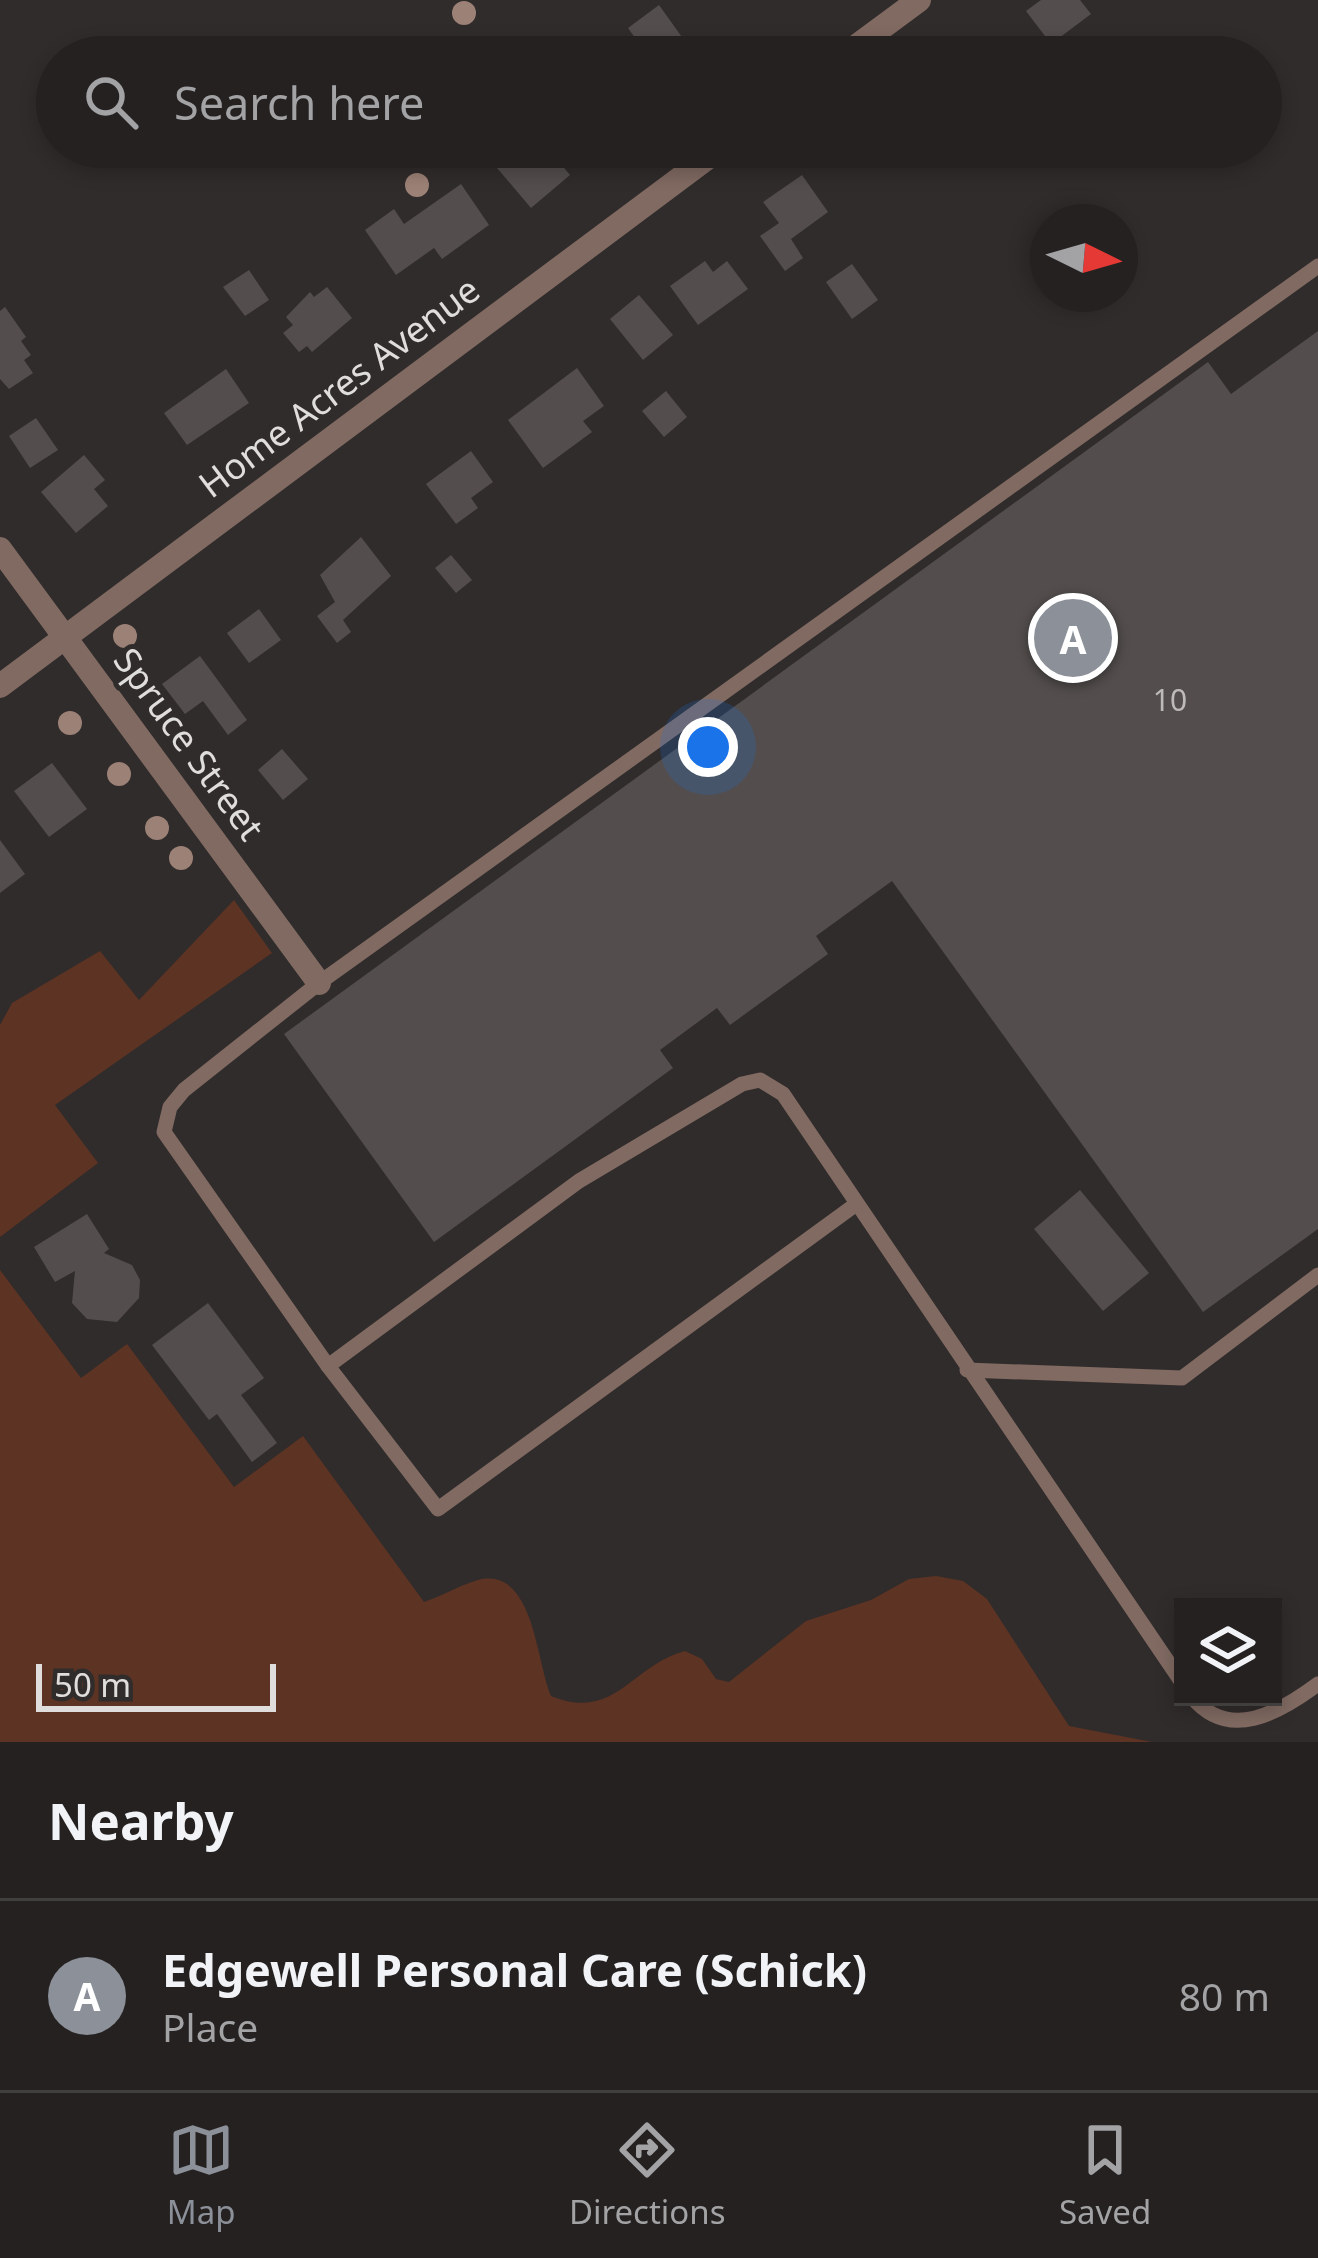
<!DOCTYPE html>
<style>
body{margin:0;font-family:"Noto Sans",sans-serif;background:#2c2929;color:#f1f3f6}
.controls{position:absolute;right:36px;bottom:36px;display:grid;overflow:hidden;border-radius:0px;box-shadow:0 6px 18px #0003}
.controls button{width:108px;height:108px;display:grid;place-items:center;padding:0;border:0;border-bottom:3px solid #413e3e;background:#242120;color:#f1f3f6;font:60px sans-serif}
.compass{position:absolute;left:1030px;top:204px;width:108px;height:108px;border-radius:50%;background:#242120;box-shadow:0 6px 18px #0003;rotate:95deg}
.scale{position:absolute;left:36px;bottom:30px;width:240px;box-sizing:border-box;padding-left:12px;border:6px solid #e0dedd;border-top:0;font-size:33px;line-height:42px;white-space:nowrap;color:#e0dedd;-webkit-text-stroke:9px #302c2b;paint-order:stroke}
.you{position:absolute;left:708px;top:747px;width:42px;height:42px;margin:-30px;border:9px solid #fff;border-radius:50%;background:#1a73e8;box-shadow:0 0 0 18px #1a73e833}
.badge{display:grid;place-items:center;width:78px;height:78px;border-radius:50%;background:#8c9099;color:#fff;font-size:39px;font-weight:700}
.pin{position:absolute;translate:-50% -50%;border:6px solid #fff;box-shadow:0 3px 12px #0006}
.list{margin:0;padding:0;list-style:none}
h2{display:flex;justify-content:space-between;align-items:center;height:156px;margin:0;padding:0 48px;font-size:51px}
h2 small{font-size:39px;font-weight:400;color:#a3a3a5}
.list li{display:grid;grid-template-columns:78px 1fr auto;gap:36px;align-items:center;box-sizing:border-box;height:192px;padding:0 48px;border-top:3px solid #413e3e}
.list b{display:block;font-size:45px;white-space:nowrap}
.list p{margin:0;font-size:39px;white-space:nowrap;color:#a3a3a5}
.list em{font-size:39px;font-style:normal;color:#a3a3a5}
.icon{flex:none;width:66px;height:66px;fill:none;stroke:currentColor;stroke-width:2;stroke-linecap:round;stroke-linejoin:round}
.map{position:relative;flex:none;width:1318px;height:1742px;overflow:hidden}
.search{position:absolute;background:#242120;box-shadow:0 6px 18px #0003;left:36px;right:36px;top:36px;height:132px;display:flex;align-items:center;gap:30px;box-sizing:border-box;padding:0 42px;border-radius:66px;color:#a3a3a5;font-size:45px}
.sheet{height:348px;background:#242120}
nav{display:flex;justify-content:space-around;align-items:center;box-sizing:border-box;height:168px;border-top:3px solid #413e3e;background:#242120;font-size:33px;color:#a3a3a5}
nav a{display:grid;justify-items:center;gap:6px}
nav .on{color:#8c9099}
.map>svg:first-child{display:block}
.green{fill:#5d3323}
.building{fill:#534e4d}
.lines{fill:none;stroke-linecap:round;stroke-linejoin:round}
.service{stroke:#806a62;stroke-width:15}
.minor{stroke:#806a62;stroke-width:24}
.tree{fill:#9c8176}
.labels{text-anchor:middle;stroke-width:10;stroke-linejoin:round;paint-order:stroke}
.number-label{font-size:30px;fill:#bdbab9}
.street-label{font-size:36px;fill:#e0dedd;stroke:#302c2b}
</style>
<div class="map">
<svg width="1318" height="1742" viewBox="0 0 1318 1742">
<rect width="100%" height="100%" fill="#302c2b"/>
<g class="green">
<path d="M 234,900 L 272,953 L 55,1105 L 98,1163 L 0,1237 L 0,1025 L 12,1003 L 100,951 L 139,1000 Z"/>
<path d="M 0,1270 L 81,1378 L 127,1344 L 234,1487 L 303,1436 L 424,1602 C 442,1596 460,1585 478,1580 C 534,1566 536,1661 551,1696 C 615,1722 630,1666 685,1651 L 702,1659 L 716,1679 L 729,1682 L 806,1621 L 871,1600 L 909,1579 L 936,1576 L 963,1581 L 987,1599 L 1069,1726 L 1152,1742 L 0,1742 Z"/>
</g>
<g class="building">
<path d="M 1041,0 L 1080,0 L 1091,14 L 1051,44 L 1026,11 Z"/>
<path d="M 659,5 L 694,54 L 623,57 L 640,45 L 628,28 Z"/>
<path d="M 519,147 L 547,147 L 570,175 L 531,208 L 492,162 Z"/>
<path d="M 802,175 L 828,212 L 791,239 L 803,258 L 785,271 L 760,236 L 779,223 L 763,202 Z"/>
<path d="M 461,184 L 489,225 L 442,259 L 434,248 L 396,275 L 365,230 L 394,209 L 404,224 Z"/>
<path d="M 705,261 L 713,272 L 727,261 L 748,289 L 698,325 L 670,286 Z"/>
<path d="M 852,264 L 878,300 L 852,319 L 826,282 Z"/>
<path d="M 249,270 L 269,300 L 245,316 L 223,287 Z"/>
<path d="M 327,287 L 352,318 L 312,352 L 307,346 L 299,352 L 283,333 L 293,325 L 286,317 L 310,292 L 314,297 Z"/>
<path d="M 639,295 L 673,335 L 643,360 L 610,319 Z"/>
<path d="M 5,307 L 26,337 L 21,341 L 31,355 L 24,360 L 33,373 L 9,389 L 0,379 L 0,311 Z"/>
<path d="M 1318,331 L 1318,1229 L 1203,1312 L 892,881 L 816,936 L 828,954 L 730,1025 L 717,1008 L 660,1050 L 673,1068 L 434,1242 L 284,1034 L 1208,362 L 1231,394 Z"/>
<path d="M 577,368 L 604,406 L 583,421 L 592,432 L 543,468 L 508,420 Z"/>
<path d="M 226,369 L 249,403 L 187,445 L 164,413 Z"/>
<path d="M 666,391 L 687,417 L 664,437 L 642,411 Z"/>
<path d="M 36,418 L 58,450 L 30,468 L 9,436 Z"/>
<path d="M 471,451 L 493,482 L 471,498 L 478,508 L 456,524 L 426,484 Z"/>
<path d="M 84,455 L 105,480 L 94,489 L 108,506 L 76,533 L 41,492 Z"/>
<path d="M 361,537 L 391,576 L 343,620 L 351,632 L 337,643 L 317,616 L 335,602 L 320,575 Z"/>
<path d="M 451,555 L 472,580 L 456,593 L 435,568 Z"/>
<path d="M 259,609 L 281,640 L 249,663 L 227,633 Z"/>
<path d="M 200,656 L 247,720 L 228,735 L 203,701 L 185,714 L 162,684 Z"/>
<path d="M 282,749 L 308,779 L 283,800 L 258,770 Z"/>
<path d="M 52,763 L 87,809 L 49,837 L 14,791 Z"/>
<path d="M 0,840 L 25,874 L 0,893 Z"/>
<path d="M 1080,1190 L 1149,1273 L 1103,1311 L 1034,1229 Z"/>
<path d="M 87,1214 L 109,1249 L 104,1253 L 132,1265 L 140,1280 L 139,1298 L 117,1322 L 87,1319 L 72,1303 L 75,1271 L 55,1282 L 34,1247 Z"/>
<path d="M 208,1303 L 264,1378 L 241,1395 L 277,1443 L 252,1462 L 217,1414 L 209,1420 L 152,1345 Z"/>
</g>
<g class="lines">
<g class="service">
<path d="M 855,1205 L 438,1509 L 328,1366 L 164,1132 L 170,1107 L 184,1090 L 319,983 L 1318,266"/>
<path d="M 328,1366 L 579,1181 L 742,1084 L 760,1080 L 783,1094 L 1183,1684"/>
<path d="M 967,1370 L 1182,1378 L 1318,1275"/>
<path d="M 1192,1697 C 1229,1742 1279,1713 1318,1684"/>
</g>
<g class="minor">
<path d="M 842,57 L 919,0"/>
<path d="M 0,549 L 319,983"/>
<path d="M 0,686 L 722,147"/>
</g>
</g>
<g class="tree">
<circle cx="464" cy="13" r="12"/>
<circle cx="417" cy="185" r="12"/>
<circle cx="125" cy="636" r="12"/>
<circle cx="70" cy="723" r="12"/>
<circle cx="119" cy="774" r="12"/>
<circle cx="157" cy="828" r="12"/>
<circle cx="181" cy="858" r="12"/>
</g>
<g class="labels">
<g class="number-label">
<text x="1170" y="711">10</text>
</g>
<g class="street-label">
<text transform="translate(339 387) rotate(-37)" y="13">Home Acres Avenue</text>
<text transform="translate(189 744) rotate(54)" y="13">Spruce Street</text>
</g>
</g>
</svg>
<div class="controls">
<button><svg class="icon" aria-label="layers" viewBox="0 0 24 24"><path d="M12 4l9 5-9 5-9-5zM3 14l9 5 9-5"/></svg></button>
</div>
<svg class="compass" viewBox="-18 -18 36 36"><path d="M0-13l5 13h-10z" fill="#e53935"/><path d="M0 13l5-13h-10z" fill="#a3a3a5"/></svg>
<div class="scale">50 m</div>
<div class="you"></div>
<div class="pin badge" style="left:1073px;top:638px">A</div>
<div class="search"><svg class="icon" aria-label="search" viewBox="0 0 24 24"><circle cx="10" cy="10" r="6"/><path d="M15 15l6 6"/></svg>Search here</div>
</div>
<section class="sheet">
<h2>Nearby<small></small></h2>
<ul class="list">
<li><span class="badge">A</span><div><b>Edgewell Personal Care (Schick)</b><p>Place</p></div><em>80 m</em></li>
</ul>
</section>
<nav>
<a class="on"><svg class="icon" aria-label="map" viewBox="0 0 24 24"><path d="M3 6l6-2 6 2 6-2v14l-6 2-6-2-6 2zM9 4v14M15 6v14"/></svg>Map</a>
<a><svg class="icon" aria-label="directions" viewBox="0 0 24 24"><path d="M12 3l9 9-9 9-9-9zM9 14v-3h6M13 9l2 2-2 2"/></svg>Directions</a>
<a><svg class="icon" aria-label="saved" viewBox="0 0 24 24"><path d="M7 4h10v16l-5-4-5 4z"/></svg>Saved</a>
</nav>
